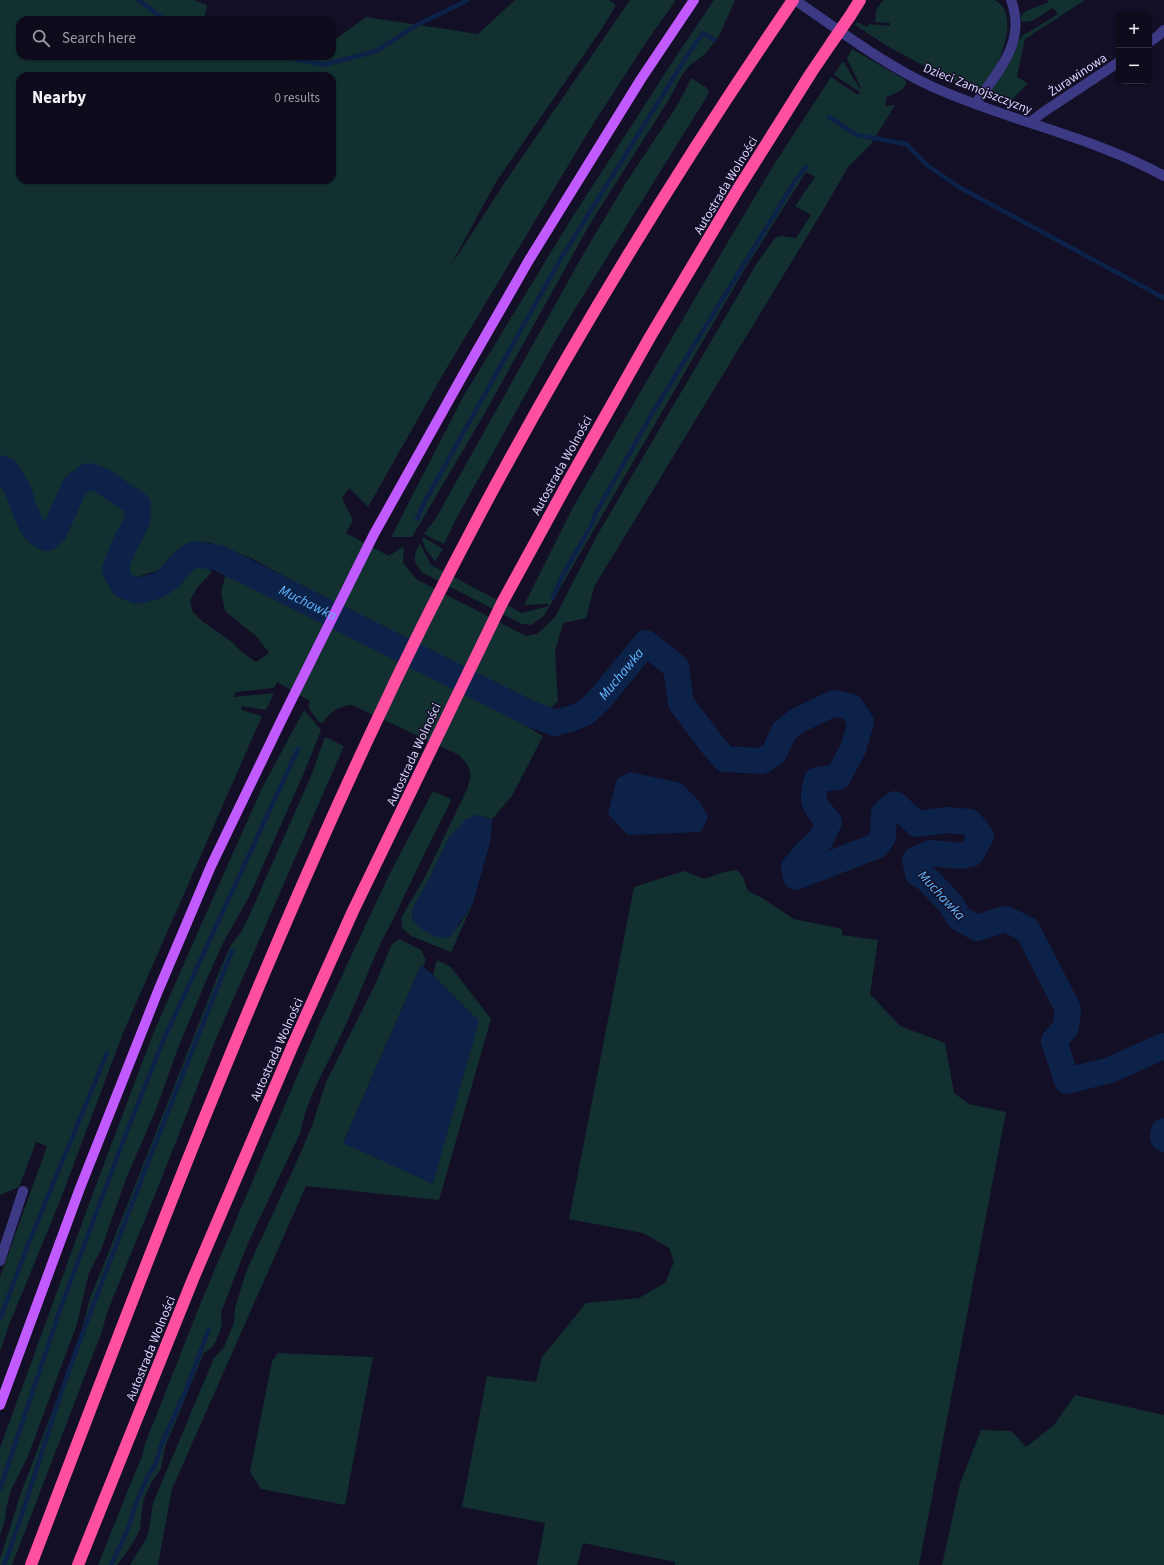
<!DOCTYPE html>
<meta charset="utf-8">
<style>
body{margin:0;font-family:"Source Sans 3",sans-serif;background:#1c1929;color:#f1f3f6}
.controls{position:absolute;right:12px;top:12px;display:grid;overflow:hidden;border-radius:8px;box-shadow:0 1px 3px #0004}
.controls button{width:36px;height:36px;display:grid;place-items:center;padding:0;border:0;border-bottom:1px solid #2e2b3b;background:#0e0b1c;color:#f1f3f6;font:20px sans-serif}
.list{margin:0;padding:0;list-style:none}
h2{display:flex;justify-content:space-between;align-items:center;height:52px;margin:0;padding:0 16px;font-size:17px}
h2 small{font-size:13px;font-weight:400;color:#9b9ba3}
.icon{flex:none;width:22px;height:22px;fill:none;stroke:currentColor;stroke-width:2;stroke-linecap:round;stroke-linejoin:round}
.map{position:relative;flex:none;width:1164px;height:1565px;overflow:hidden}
.search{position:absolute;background:#0e0b1c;box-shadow:0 1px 3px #0004;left:16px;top:16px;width:320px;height:44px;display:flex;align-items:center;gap:10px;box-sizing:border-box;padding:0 14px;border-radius:12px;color:#9b9ba3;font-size:15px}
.panel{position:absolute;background:#0e0b1c;box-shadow:0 1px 3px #0004;left:16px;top:72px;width:320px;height:112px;border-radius:12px}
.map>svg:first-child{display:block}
.green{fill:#12302f;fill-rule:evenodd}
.water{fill:#0c2248}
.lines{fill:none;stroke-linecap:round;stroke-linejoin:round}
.stream{stroke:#0c2248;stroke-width:4.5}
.river{stroke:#0c2248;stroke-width:26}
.minor{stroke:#3d3a85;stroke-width:10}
.major{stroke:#c25bff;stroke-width:10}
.highway{stroke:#ff4fa3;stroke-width:12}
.highway-bridge{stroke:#ff4fa3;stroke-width:12}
.labels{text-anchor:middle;stroke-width:3;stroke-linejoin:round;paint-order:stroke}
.street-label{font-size:13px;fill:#d9d4ff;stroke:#130f26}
.water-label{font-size:14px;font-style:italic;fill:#62b6ff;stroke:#130f26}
</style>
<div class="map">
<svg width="1164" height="1565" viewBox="0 0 1164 1565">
<rect width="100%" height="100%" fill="#130f26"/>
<g class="green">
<path d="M 0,0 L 193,0 L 207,5 L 204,20 L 20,20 L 20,56 L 332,56 L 332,42 L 366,17 L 478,34 L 515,0 L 609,0 L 616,5 L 603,27 L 496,182 L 450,267 L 507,179 L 630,0 L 676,0 L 647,41 L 590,129 L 445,371 L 368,507 L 349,488 L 342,498 L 353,520 L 346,533 L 389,556 L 404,546 L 403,563 L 416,579 L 526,636 L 537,634 L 555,617 L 599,532 L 757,263 L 775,238 L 781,236 L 796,238 L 811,215 L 795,206 L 815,177 L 806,172 L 740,277 L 544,616 L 531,625 L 522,624 L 423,573 C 412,561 413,557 420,543 L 431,565 L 522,613 L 549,606 L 547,604 L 524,605 L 572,509 L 732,235 L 773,166 L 831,77 L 858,95 L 860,92 L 834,75 L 843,61 L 860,89 L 861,88 L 847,58 L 852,49 L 904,79 L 907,83 L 902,90 L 887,97 L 885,106 L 895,105 L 871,144 L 848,167 L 828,202 L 594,587 L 586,618 L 563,623 L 555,652 L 558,701 L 549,710 L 363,620 L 253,559 L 208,542 L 189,546 L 162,569 L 128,580 L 123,573 C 125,566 126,559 129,553 C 134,540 143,526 143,512 C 141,481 88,458 67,486 C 61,494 54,518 49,529 L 46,530 C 37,521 36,511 30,500 C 23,485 14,469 3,457 L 9,493 L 24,522 L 34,536 L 45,542 L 58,539 L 75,505 L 88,486 L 99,486 L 126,504 L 133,516 C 125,530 115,544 110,559 C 108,564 110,586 113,589 C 140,617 170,585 192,567 L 208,568 L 212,572 L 197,588 L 190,600 L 192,611 L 202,621 L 232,642 L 243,653 L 256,662 L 269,653 L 257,637 L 225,611 L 221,593 L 226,572 L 249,582 L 509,716 L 543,736 L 512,796 L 492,819 L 476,815 L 449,837 L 431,875 L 458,927 L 473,903 L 451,952 L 411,936 L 402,928 L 401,918 L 426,875 L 467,789 C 473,774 471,767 459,755 L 352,705 C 338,706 330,712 323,723 L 319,722 L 308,707 L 310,701 L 277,682 L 274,688 L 236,692 L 234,697 L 274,693 L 266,710 L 242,706 L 241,710 L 262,716 L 123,1033 L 58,1206 L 9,1325 L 0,1352 L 0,1277 L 47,1146 L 36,1142 L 19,1187 L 0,1195 ZM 20,76 L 332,76 L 332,180 L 20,180 Z"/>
<path d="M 714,0 L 735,0 L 720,34 L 706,53 L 688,67 L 682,75 L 668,101 L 591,222 L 482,418 L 412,537 L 391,537 L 463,397 L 568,224 L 675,58 Z"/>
<path d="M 883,0 L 994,0 C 1019,11 1003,53 994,71 C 990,78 984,85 979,91 C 936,73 894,52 855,25 L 857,22 L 867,27 L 869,24 L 890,26 L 890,23 L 875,22 L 876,10 Z"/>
<path d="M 1047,0 L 1085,0 L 1025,39 L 1017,77 L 1028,83 L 1010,102 L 991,95 L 992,89 L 1015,52 L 1018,41 L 1022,36 L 1058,14 L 1053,8 C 1043,13 1032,25 1021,21 L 1021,16 L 1026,11 L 1049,2 Z"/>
<path d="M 691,78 L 707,88 L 709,93 L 557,338 L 456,519 L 444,544 L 424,534 L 436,518 L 584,253 L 625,184 L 675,109 L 687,87 Z"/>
<path d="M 423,537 L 443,549 L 435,561 L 426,550 L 422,539 Z"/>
<path d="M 304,710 L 321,730 L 303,775 L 249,897 L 224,941 L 206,981 L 178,1048 L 157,1107 L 126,1179 L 101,1250 L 89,1273 L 77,1324 L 28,1456 L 11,1490 L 7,1505 L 5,1519 L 0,1536 L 0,1448 L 93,1193 L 153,1034 L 208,909 L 262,788 Z"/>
<path d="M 325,737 L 344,746 L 216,1039 L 161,1180 L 108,1310 L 101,1334 L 12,1565 L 0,1565 L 0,1559 L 22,1490 L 52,1412 L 81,1333 L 90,1298 L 102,1269 L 221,967 L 231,945 L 241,932 L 250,914 L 311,776 Z"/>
<path d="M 433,791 L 451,799 L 450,803 C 430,842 411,881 393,920 C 388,929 383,938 379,947 C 365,978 354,1009 339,1039 C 325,1069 307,1098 301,1131 L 249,1241 L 221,1312 L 222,1325 L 216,1341 L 212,1347 L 204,1353 L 165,1447 L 161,1469 L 152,1481 L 143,1501 L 140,1529 L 133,1543 L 117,1565 L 98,1565 L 134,1475 L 142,1457 L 145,1444 L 201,1302 L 318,1027 L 388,877 Z"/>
<path d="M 737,870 L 743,877 L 748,891 L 762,898 L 794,919 L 842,929 L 842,935 L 878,940 L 870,994 L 900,1026 L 945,1043 L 954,1093 L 969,1104 L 1006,1112 L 919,1565 L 675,1565 L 675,1562 L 583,1543 L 577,1565 L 537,1565 L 545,1523 L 462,1507 L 487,1376 L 536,1382 L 542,1357 L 586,1303 L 639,1298 L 665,1283 L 674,1262 L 669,1248 L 643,1233 L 569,1219 L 634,887 L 684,871 L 704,879 L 724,872 Z"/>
<path d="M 399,939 L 421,950 L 426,960 L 423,967 L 421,965 L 343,1143 L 479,1021 L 433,975 L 437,960 L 451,967 L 491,1019 L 439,1200 L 306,1186 L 172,1489 L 158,1565 L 130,1565 L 146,1539 L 149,1530 L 153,1503 L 214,1358 L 224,1347 L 234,1323 L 235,1308 L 246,1272 L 297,1161 L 312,1126 L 326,1082 L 374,987 L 392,944 Z"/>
<path d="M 278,1353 L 373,1357 L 345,1505 L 261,1489 L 250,1472 L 272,1361 Z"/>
<path d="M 1075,1395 L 1164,1415 L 1164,1565 L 942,1565 L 960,1484 L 981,1430 L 1011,1431 L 1026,1447 L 1054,1425 Z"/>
</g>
<g class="water">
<path d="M 629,772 L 681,783 L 700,802 L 708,817 L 701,832 L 628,835 L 608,814 L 617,779 Z"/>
<path d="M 476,815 L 492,819 L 491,839 L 473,903 L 450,937 C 432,940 424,931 412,920 L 412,909 L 431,875 L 449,837 L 465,820 Z"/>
<path d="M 421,965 L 433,975 L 479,1021 L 433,1184 L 343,1143 Z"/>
</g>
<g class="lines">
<g class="stream">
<path d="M 138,0 L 165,20"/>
<path d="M 281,56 L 323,65 L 376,51 L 417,25 L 468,0"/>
<path d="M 829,117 L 857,135 L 906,144 L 927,165 L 959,187 L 1164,298"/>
<path d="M 417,519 L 424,503 L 560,260 L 687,56 L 703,33 L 714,40"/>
<path d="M 553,598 L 560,580 L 593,522 L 595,514 L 653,412 L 795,181 L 806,167"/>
<path d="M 0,1319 L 27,1247 L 107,1053"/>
<path d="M 0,1489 L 61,1307 L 124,1139 L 164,1039 L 298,749"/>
<path d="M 4,1565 C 29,1499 47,1431 71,1365 C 122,1226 177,1088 232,951"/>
<path d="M 111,1565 L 127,1531 L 136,1503 L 148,1476 L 156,1463 L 161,1445 L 186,1390 L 209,1329"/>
</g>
<g class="river">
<path id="s1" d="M 0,468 L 6,470 C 9,476 14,482 17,488 C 24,504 28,532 47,538 L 54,532 L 75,486 L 88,476 L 101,480 L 138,505 L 137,521 L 123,548 L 115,570 L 123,585 L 137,591 L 157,586 L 169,578 L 183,562 L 194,554 L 219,558 L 529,713 L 555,723 L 570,719 L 585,713 L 599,700 L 646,643 L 676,667 L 681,703 L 714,747 L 725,759 L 762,761 L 774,753 L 784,731 L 797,721 L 834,703 L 851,707 L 861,722 L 853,749 L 838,777 L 817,780 C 810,802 814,805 829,822 L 821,839 L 806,853 L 794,867 L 796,877 L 876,846 L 883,837 L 884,813 L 895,804 L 917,824 L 947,820 L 970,822 L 981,836 L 971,854 L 961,856 L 931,853 L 915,860 L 918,874 L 927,879 L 951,904 L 959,918 L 977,928 L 1005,919 L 1027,929 L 1068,1009 L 1066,1027 L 1054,1041 L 1067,1081 L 1110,1070 L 1164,1046"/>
<path d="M 1164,1131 L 1163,1137 L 1164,1139"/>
</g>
<g class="minor">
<path d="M 795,0 C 839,30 883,64 933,87 C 1008,121 1091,136 1164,176"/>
<path d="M 1149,42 L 1158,36 L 1164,30"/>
<path d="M 976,103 C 998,71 1027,42 1011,0"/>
<path d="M 1030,122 L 1045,111 L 1119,62"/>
<path d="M 0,1261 L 23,1191"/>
</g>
<path class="major" d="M 0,1405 L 80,1188 L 158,991 L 211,866 L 282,719 L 374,534 L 463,375 L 529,260 L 641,79 L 694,0"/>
<g class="highway">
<path d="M 850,16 L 860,0"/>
<path d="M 31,1565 C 137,1286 243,1007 369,737 C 488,480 633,234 793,0"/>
<path d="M 78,1565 L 193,1279 L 292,1047 L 353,911 L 502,603 L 567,484 L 650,337 L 738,189 L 811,73 L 832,42"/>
</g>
<path class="highway-bridge" d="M 832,42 L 850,16"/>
</g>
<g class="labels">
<g class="street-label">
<text transform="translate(1077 74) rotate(-33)" y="5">Żurawinowa</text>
<text transform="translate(978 88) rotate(22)" y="5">Dzieci Zamojszczyzny</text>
<text transform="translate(725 185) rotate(-59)" y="5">Autostrada Wolności</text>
<text transform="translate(561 465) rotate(-61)" y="5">Autostrada Wolności</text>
<text transform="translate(413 754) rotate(-65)" y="5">Autostrada Wolności</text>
<text transform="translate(276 1049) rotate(-66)" y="5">Autostrada Wolności</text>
<text transform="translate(150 1348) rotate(-68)" y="5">Autostrada Wolności</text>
</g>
<g class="water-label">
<text dy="5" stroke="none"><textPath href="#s1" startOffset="519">Muchawka</textPath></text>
<text dy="5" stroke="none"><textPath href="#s1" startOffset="879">Muchawka</textPath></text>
<text transform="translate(942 895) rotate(47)" y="5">Muchawka</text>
</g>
</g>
</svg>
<div class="controls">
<button>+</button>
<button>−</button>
</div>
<div class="search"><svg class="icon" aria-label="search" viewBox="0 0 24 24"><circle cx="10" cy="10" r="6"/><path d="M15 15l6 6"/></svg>Search here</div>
<section class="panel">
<h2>Nearby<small>0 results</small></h2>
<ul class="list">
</ul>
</section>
</div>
